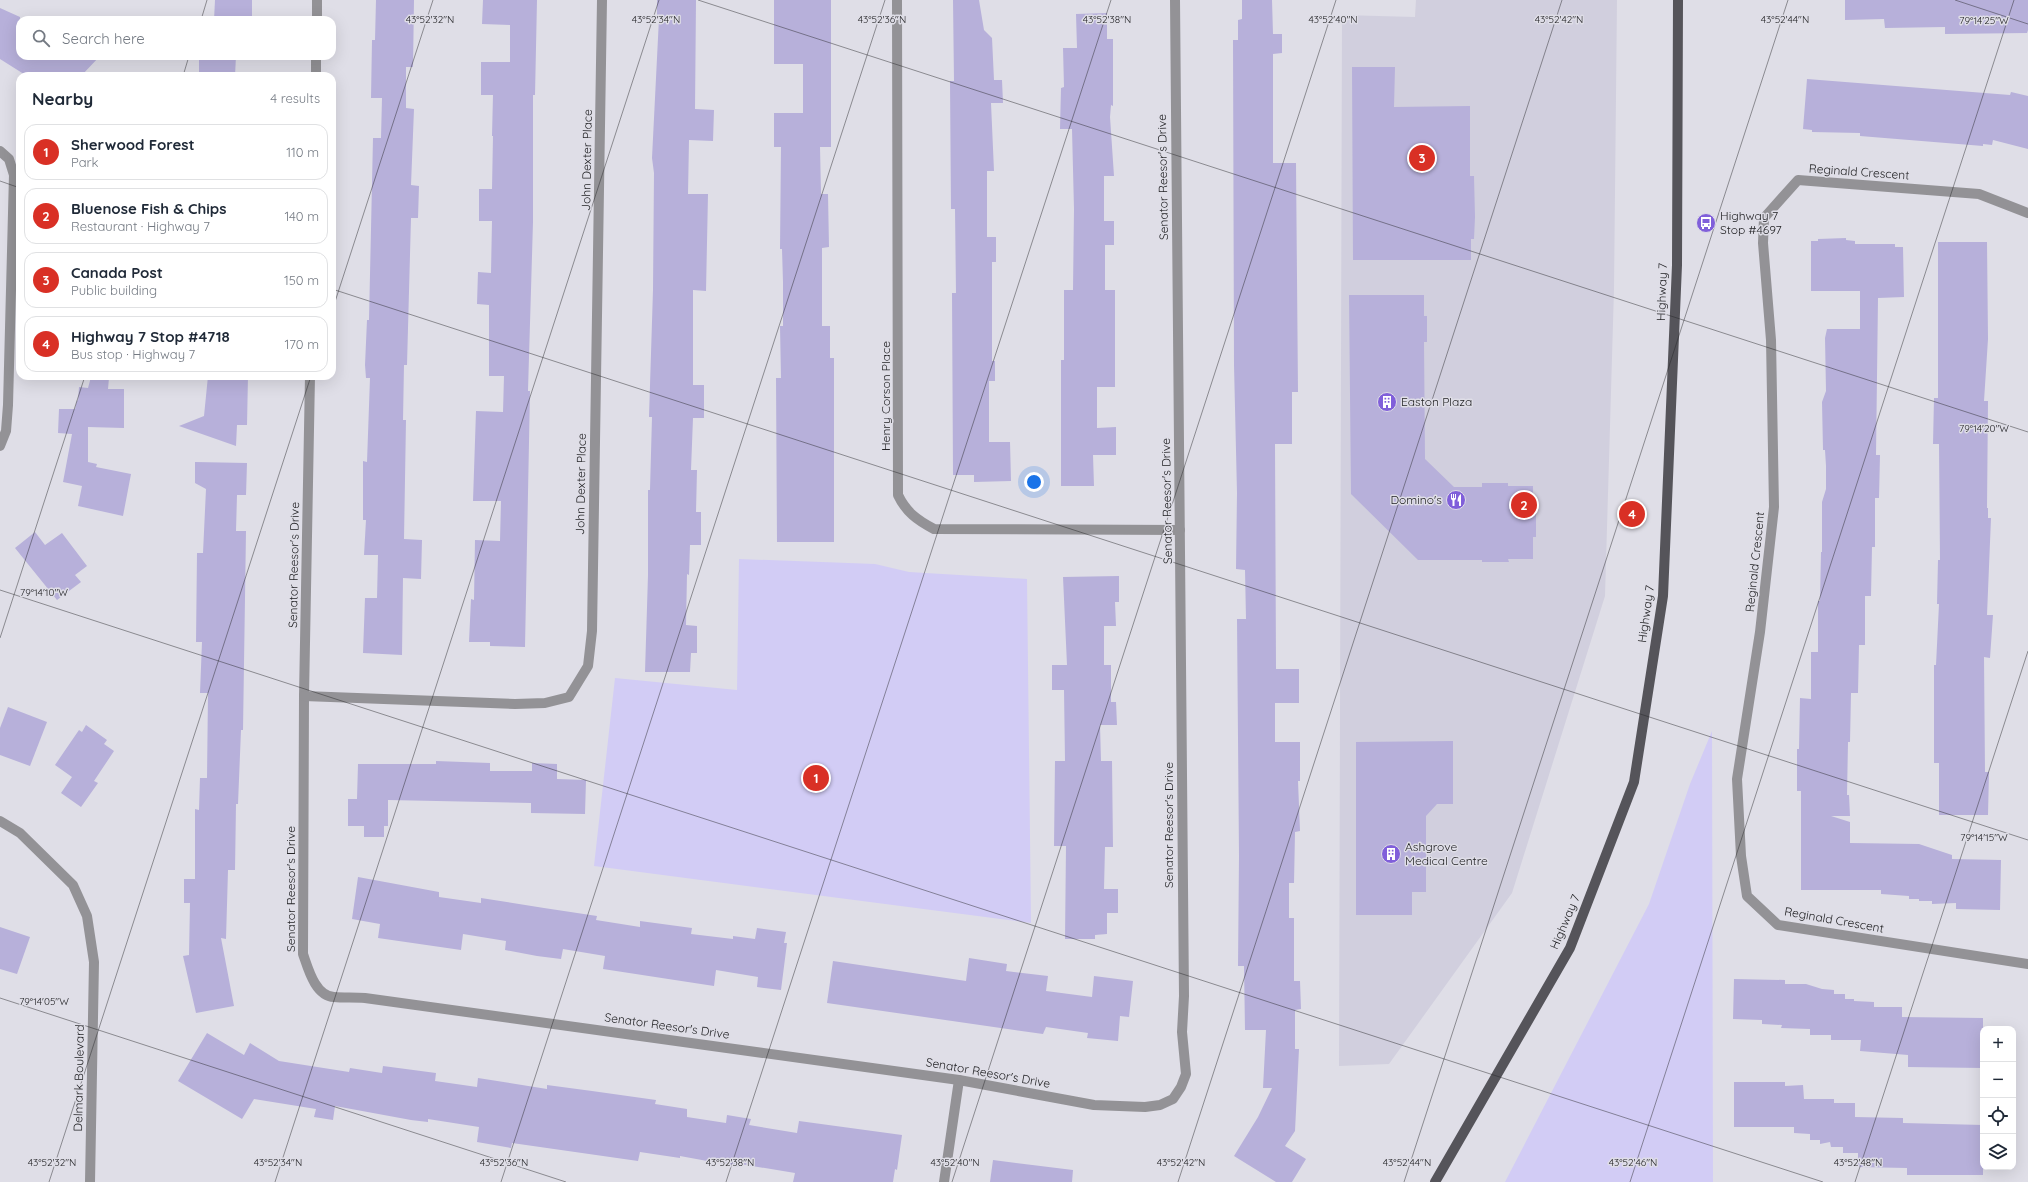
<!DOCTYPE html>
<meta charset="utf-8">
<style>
body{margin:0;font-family:Quicksand,sans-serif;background:#f2f2f3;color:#1f2937}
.controls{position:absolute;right:12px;bottom:12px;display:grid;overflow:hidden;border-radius:8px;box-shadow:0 4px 16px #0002}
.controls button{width:36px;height:36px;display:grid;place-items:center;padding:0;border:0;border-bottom:1px solid #e0e1e3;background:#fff;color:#1f2937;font:20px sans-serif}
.you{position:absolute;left:1034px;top:482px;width:14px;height:14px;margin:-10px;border:3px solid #fff;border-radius:50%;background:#1a73e8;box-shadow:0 0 0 6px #1a73e833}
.badge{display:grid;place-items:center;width:26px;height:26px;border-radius:50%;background:#d93025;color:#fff;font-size:13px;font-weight:700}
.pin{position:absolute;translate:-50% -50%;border:2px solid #fff;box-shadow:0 1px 4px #0006}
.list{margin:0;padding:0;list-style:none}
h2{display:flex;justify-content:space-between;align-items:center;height:52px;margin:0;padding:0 16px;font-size:17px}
h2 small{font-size:13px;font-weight:400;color:#747a83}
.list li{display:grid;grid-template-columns:26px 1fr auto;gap:12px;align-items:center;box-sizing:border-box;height:56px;margin:0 8px 8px;padding:0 8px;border:1px solid #e0e1e3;border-radius:12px}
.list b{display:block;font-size:15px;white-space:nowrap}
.list p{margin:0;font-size:13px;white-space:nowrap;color:#747a83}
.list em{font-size:13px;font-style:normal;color:#747a83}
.icon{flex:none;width:22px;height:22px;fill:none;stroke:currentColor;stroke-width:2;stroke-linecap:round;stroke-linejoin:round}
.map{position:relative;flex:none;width:2028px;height:1182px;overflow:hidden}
.search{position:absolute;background:#fff;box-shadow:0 4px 16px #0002;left:16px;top:16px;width:320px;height:44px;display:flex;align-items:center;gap:10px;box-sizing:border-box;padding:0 14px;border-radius:12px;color:#747a83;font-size:15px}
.panel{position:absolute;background:#fff;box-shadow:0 4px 16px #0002;left:16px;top:72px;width:320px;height:308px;border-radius:12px}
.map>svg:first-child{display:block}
.built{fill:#d1cfde}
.green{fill:#d2ccf5}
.building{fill:#b7b0da}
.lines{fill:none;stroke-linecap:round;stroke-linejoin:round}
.minor{stroke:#939296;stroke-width:10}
.major{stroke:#55545a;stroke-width:10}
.ticks{fill:none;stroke:#232326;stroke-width:1;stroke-opacity:0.45}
.labels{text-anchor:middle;stroke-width:3;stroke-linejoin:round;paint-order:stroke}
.street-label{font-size:12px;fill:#232326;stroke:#dfdee7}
.poi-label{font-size:12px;fill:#232326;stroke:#dfdee7;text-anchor:start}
.ticks-label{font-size:10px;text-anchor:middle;fill:#232326;stroke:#dfdee7;stroke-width:3;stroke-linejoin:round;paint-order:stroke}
</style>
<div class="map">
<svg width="2028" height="1182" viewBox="0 0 2028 1182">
<rect width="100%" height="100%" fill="#dfdee7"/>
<path class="built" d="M 1416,0 L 1617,0 L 1614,289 L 1605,596 L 1512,893 L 1389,1064 L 1339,1066 L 1342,15 L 1415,17 Z"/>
<g class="green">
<path d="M 739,559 L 875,564 L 909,572 L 1027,579 L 1031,923 L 594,866 L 615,678 L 737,690 Z"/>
<path d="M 1712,731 L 1713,1182 L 1505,1182 L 1649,904 L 1690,784 Z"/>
</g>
<g class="building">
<path d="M 215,0 L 252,0 L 252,20 L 214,20 Z"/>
<path d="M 376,0 L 414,0 L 413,67 L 406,67 L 406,108 L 414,109 L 411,185 L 419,186 L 418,218 L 411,218 L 407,365 L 404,365 L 403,420 L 406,420 L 404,539 L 422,540 L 421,579 L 403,578 L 402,655 L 363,653 L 365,598 L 377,598 L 378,555 L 364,555 L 366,520 L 363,520 L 363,461 L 367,462 L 370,378 L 366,378 L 365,365 L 367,320 L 369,320 L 373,138 L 381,138 L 382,98 L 371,98 L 372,40 L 375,40 Z"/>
<path d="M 483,0 L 537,0 L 535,95 L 533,95 L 533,222 L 528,391 L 530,391 L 525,647 L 490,646 L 490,642 L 469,642 L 471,599 L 474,600 L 475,540 L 500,541 L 501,501 L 473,501 L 476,411 L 503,412 L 504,376 L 489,376 L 489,305 L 477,304 L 478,272 L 491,273 L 492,221 L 479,221 L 479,189 L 492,189 L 493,136 L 492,136 L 493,95 L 481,95 L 481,62 L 510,62 L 510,25 L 482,24 Z"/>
<path d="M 657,0 L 696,0 L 695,109 L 714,110 L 713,141 L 689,140 L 688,194 L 708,194 L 706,291 L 693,290 L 693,385 L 704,385 L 704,418 L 693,418 L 691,470 L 697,470 L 696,512 L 701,512 L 701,545 L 690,545 L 689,575 L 687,574 L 686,625 L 697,626 L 697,653 L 691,653 L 690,672 L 645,672 L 648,575 L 648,490 L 650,490 L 652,417 L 649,417 L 653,290 L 654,173 L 652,158 L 659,18 L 657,18 Z"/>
<path d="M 774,0 L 831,0 L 831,147 L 820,147 L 821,194 L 828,194 L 829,247 L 822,248 L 822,326 L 830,326 L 830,358 L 834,358 L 834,542 L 777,542 L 776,378 L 781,378 L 780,326 L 783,326 L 783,282 L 782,249 L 780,249 L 781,147 L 774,147 L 774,113 L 803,113 L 803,64 L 774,64 Z"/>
<path d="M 953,0 L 979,0 L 984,30 L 992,38 L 994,80 L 1002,80 L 1003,103 L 991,103 L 994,171 L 987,171 L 987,237 L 996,237 L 996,262 L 992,262 L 992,361 L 995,361 L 995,381 L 989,381 L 989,442 L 1010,442 L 1011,481 L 974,482 L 974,475 L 953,475 L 952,293 L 956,293 L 955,209 L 951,209 L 950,81 L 954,81 Z"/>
<path d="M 1242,0 L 1272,0 L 1273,34 L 1282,34 L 1282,53 L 1273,54 L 1273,163 L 1296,163 L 1298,392 L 1292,392 L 1292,444 L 1275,444 L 1276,669 L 1299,669 L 1299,703 L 1275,703 L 1275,742 L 1300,742 L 1300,781 L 1298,781 L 1300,831 L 1295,832 L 1294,883 L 1289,883 L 1289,918 L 1294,918 L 1294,981 L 1300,981 L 1301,1009 L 1295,1010 L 1295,1049 L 1299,1049 L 1295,1131 L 1285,1146 L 1306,1159 L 1292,1182 L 1276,1182 L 1234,1156 L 1258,1117 L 1272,1088 L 1263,1088 L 1266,1030 L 1245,1030 L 1244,966 L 1238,966 L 1239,856 L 1237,619 L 1246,619 L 1245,570 L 1236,569 L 1237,493 L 1234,365 L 1233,40 L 1238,40 L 1238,20 L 1242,19 Z"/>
<path d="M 1845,0 L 2028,0 L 2028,30 L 2027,33 L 1945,34 L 1945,27 L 1885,28 L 1884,19 L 1845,20 Z"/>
<path d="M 0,8 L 20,17 L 20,56 L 100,56 L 81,76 L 27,76 L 0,59 Z"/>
<path d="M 1107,13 L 1107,39 L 1113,39 L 1113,106 L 1111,105 L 1110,117 L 1114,176 L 1104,176 L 1104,221 L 1114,221 L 1114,245 L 1105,245 L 1105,290 L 1115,290 L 1115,387 L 1097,387 L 1097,428 L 1116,427 L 1116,455 L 1093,455 L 1094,486 L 1061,486 L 1061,360 L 1064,360 L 1064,290 L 1073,290 L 1074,209 L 1072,129 L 1060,129 L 1061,88 L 1064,87 L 1063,48 L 1077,48 L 1076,14 Z"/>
<path d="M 199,56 L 236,56 L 235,76 L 199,76 Z"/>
<path d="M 1352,67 L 1395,67 L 1394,107 L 1470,106 L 1470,176 L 1474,176 L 1475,217 L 1474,239 L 1471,239 L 1471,260 L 1353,260 Z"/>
<path d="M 1807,79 L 2010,95 L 2011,92 L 2028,96 L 2028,149 L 1993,140 L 1992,145 L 1983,144 L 1983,146 L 1860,136 L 1860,133 L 1812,132 L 1812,130 L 1803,129 Z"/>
<path d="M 1846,238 L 1846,240 L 1855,241 L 1855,244 L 1895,244 L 1895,247 L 1903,247 L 1904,297 L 1878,298 L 1876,455 L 1880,455 L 1879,498 L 1875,498 L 1875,547 L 1872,547 L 1871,596 L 1865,596 L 1865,645 L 1859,645 L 1858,693 L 1851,693 L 1850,742 L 1848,742 L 1847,795 L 1849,795 L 1850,816 L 1831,816 L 1850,822 L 1850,843 L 1919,844 L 1952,855 L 1952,859 L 2001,860 L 2000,910 L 1956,909 L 1956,903 L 1932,904 L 1932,901 L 1919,901 L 1919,899 L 1909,899 L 1909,896 L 1881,894 L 1881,890 L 1801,890 L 1801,791 L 1797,791 L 1797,749 L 1799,749 L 1800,698 L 1811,699 L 1811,652 L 1818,652 L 1818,601 L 1820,601 L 1821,552 L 1822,552 L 1822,502 L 1826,489 L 1826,466 L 1825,450 L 1823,450 L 1822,402 L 1826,391 L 1825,338 L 1827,329 L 1860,329 L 1860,291 L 1811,291 L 1811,241 L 1818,241 L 1818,239 Z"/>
<path d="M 1938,242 L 1987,242 L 1988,339 L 1984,401 L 1988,401 L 1987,508 L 1988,508 L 1988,518 L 1991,518 L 1987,615 L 1993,615 L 1990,658 L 1984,657 L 1985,772 L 1989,772 L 1988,815 L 1939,815 L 1939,763 L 1934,763 L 1934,665 L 1936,665 L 1939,604 L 1937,604 L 1938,560 L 1940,560 L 1939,444 L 1933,444 L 1934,398 L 1938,398 Z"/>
<path d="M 1349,295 L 1424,295 L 1424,316 L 1427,316 L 1427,342 L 1424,342 L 1425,459 L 1454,487 L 1482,487 L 1482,483 L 1508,483 L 1508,486 L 1533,486 L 1533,511 L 1536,511 L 1536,537 L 1533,537 L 1533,559 L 1508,559 L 1509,562 L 1482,562 L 1482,560 L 1418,560 L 1351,494 Z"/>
<path d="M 208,376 L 248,376 L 247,425 L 237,425 L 236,446 L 179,426 L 204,416 Z"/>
<path d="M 91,377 L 109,378 L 108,389 L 124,389 L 124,428 L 88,427 L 88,462 L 97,464 L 96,467 L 131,474 L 123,516 L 78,506 L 82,486 L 63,482 L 72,434 L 58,433 L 59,409 L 75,409 L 77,400 L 78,401 L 79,387 L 88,388 Z"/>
<path d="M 195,462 L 247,463 L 246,495 L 237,495 L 236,531 L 246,531 L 243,730 L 241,730 L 238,804 L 236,804 L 235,870 L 228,870 L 226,939 L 221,938 L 234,1006 L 196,1013 L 183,956 L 189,955 L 190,903 L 184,903 L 184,879 L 195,879 L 195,809 L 199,810 L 200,778 L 207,778 L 208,693 L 200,693 L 202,642 L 196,642 L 197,553 L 203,553 L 206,489 L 195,483 Z"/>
<path d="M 35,532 L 45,545 L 62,533 L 87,566 L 75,575 L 81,582 L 57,600 L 15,548 Z"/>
<path d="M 1119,576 L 1119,602 L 1115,602 L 1116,626 L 1104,626 L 1104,665 L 1111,665 L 1111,702 L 1116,702 L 1117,725 L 1100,725 L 1101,761 L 1112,761 L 1113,847 L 1105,847 L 1104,889 L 1118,889 L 1118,913 L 1107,913 L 1107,934 L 1095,935 L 1095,939 L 1065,939 L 1066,846 L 1054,846 L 1055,761 L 1065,761 L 1064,690 L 1052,690 L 1052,665 L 1067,665 L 1063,577 Z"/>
<path d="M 8,707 L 47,722 L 30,766 L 0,755 L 0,728 Z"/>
<path d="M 86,725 L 107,740 L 104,744 L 114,751 L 94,781 L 98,783 L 81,807 L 61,793 L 72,777 L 55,765 L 79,730 L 82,732 Z"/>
<path d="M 1453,741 L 1453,804 L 1437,804 L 1426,816 L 1426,892 L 1412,892 L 1412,915 L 1356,915 L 1356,742 Z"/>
<path d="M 436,761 L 490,763 L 490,771 L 532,771 L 532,763 L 557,764 L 557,779 L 586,780 L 585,814 L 531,813 L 531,803 L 388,800 L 388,826 L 384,826 L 384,837 L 364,837 L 364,826 L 348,826 L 348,799 L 357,799 L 358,764 L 436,764 Z"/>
<path d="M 358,877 L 439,892 L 439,897 L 481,903 L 481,898 L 544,908 L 597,916 L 596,920 L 640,927 L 640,921 L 692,928 L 691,934 L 733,939 L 733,936 L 755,939 L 757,928 L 786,932 L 784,943 L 787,943 L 781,990 L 757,987 L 758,977 L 716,970 L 714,986 L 603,969 L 605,956 L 563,949 L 561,959 L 537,956 L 505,950 L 506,941 L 463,934 L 461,950 L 378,938 L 380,924 L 352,919 Z"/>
<path d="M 0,927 L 30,937 L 17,974 L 0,969 Z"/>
<path d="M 969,958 L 1007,964 L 1006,971 L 1048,976 L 1046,991 L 1092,997 L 1094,976 L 1133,981 L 1129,1017 L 1120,1016 L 1118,1041 L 1087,1038 L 1088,1033 L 1046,1027 L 1043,1034 L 827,1003 L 833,961 L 966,981 Z"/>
<path d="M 1734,979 L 1785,980 L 1785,984 L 1806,984 L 1822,989 L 1834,990 L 1834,994 L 1845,994 L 1845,999 L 1854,999 L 1854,1001 L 1874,1002 L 1874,1007 L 1902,1007 L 1902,1017 L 1983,1018 L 1983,1068 L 1908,1067 L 1908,1055 L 1860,1051 L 1861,1040 L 1831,1040 L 1831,1035 L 1810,1035 L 1810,1029 L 1781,1028 L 1782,1025 L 1762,1024 L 1762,1020 L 1733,1019 Z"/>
<path d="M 207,1033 L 244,1055 L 250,1043 L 279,1061 L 349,1072 L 350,1068 L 382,1073 L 383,1066 L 436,1073 L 435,1081 L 477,1087 L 478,1078 L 547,1089 L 547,1085 L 592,1091 L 656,1100 L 655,1104 L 687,1109 L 687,1117 L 726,1123 L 727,1115 L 751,1119 L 749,1125 L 797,1133 L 799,1121 L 902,1135 L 897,1170 L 895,1169 L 893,1182 L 793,1182 L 795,1173 L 740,1164 L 740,1167 L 680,1156 L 680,1158 L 640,1152 L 638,1161 L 512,1143 L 511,1148 L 477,1142 L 479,1127 L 428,1119 L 428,1122 L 411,1120 L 335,1106 L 333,1120 L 314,1117 L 316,1109 L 254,1099 L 242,1119 L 178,1081 Z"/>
<path d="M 1734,1082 L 1785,1082 L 1785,1086 L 1803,1085 L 1804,1099 L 1834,1099 L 1834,1103 L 1855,1103 L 1855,1117 L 1903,1118 L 1903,1123 L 1983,1125 L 1983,1175 L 1907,1175 L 1907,1168 L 1858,1167 L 1858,1153 L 1843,1153 L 1843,1147 L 1831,1147 L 1830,1142 L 1820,1144 L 1820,1140 L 1810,1140 L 1810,1134 L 1794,1133 L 1794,1127 L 1734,1127 Z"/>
<path d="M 993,1160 L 1073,1170 L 1072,1182 L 990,1182 Z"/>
</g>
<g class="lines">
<g class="minor">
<path d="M 897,0 L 898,495 C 906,512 917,520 934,529 L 1180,530"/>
<path d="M 317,20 L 317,0"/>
<path d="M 316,76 L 316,56"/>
<path d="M 0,151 L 9,159 L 14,175 L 8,405 L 6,431 L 0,446"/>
<path d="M 2028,213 L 1979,194 L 1798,180 L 1764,218 L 1763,243 L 1771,340 L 1774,507 L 1760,632 L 1737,779 L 1741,856 L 1747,896 L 1778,925 L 2028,964"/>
<path d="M 310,376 L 304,696 L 303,954 C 308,968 315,996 334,997 C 344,998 354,997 365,998 L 959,1080 L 1094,1105 L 1145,1107 L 1160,1105 L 1173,1099 L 1181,1087 L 1186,1074 L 1182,1032 L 1184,996 L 1175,0"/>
<path d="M 304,696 L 515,704 L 545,703 L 569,697 L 588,666 L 592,631 L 602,0"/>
<path d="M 0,821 L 20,833 L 73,885 L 87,916 L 94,962 L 90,1182"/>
<path d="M 944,1182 L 959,1080"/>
</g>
<path class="major" d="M 1435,1182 L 1570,948 L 1634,782 L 1663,596 L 1677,265 L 1678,0"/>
</g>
<path class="ticks" d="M 698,0 L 2028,432M 1955,0 L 2028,24M 201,20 L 207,0M 183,76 L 189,56M 0,181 L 20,188M 332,289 L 2028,840M 332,311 L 433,0M 0,590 L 1823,1182M 0,638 L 85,376M 0,998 L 566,1182M 49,1182 L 311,376M 275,1182 L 659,0M 501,1182 L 885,0M 726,1182 L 1111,0M 952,1182 L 1336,0M 1178,1182 L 1562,0M 1404,1182 L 1788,0M 1630,1182 L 2014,0M 1855,1182 L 2028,651"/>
<defs>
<g id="bus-disc" transform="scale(1)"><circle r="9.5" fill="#805fda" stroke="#dfdee7"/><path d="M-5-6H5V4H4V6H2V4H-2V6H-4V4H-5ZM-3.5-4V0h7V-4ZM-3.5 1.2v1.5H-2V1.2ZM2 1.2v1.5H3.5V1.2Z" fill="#fff"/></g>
<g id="building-disc" transform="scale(1)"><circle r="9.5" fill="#805fda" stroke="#dfdee7"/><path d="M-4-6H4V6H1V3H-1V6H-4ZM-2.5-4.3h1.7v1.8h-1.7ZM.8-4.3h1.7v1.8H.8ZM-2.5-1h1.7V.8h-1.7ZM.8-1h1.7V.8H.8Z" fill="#fff"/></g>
<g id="restaurant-disc" transform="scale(1)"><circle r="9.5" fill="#805fda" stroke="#dfdee7"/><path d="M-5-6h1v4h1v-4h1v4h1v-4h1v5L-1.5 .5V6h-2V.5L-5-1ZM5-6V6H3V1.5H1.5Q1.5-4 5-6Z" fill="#fff"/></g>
</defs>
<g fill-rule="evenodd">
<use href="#bus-disc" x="1706" y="223"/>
<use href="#building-disc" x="1387" y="402"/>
<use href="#restaurant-disc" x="1456" y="500"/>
<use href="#building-disc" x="1391" y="854"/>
</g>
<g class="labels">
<g class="street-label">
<text transform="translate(587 160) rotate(-89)" y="4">John Dexter Place</text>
<text transform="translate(1859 172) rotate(4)" y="4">Reginald Crescent</text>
<text transform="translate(1163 177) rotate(-91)" y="4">Senator Reesor's Drive</text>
<text transform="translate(1662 292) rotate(-88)" y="4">Highway 7</text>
<text transform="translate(886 396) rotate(-90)" y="4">Henry Corson Place</text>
<text transform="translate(581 484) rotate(-89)" y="4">John Dexter Place</text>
<text transform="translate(1167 501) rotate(-91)" y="4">Senator Reesor's Drive</text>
<text transform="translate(1755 562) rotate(-84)" y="4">Reginald Crescent</text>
<text transform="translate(294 565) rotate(-89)" y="4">Senator Reesor's Drive</text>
<text transform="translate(1646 614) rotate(-82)" y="4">Highway 7</text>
<text transform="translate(1169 825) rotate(-90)" y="4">Senator Reesor's Drive</text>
<text transform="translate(291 889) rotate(-90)" y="4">Senator Reesor's Drive</text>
<text transform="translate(1834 920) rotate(10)" y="4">Reginald Crescent</text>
<text transform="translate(1565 922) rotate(-67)" y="4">Highway 7</text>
<text transform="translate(667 1026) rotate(8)" y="4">Senator Reesor's Drive</text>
<text transform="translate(988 1073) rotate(10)" y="4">Senator Reesor's Drive</text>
<text transform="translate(79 1078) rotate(-89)" y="4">Delmark Boulevard</text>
</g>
<g class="poi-label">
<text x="1720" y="220">Highway 7<tspan x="1720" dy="14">Stop #4697</tspan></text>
<text x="1401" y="406">Easton Plaza</text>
<text x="1442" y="504" text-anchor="end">Domino's</text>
<text x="1405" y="851">Ashgrove<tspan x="1405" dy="14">Medical Centre</tspan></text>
</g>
</g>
<g class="ticks-label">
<text x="430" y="23">43°52'32"N</text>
<text x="656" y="23">43°52'34"N</text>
<text x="882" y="23">43°52'36"N</text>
<text x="1107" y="23">43°52'38"N</text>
<text x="1333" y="23">43°52'40"N</text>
<text x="1559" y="23">43°52'42"N</text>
<text x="1785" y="23">43°52'44"N</text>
<text x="1984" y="24">79°14'25"W</text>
<text x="1984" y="432">79°14'20"W</text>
<text x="44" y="596">79°14'10"W</text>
<text x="1984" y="841">79°14'15"W</text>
<text x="44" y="1005">79°14'05"W</text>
<text x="52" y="1166">43°52'32"N</text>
<text x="278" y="1166">43°52'34"N</text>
<text x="504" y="1166">43°52'36"N</text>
<text x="730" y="1166">43°52'38"N</text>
<text x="955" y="1166">43°52'40"N</text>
<text x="1181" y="1166">43°52'42"N</text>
<text x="1407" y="1166">43°52'44"N</text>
<text x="1633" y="1166">43°52'46"N</text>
<text x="1858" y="1166">43°52'48"N</text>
</g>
</svg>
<div class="controls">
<button>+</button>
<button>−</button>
<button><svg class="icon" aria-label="locate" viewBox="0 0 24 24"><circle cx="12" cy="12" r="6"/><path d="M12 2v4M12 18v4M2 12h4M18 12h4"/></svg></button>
<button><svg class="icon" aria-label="layers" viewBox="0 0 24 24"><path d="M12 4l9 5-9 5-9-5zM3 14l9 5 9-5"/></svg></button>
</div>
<div class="you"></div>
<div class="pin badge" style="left:816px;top:778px">1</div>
<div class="pin badge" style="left:1524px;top:505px">2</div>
<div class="pin badge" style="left:1422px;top:158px">3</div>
<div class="pin badge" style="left:1632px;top:514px">4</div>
<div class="search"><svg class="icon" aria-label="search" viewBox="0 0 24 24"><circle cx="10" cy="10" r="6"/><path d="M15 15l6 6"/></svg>Search here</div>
<section class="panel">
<h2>Nearby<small>4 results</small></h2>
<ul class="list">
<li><span class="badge">1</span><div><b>Sherwood Forest</b><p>Park</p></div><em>110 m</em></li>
<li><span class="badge">2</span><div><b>Bluenose Fish &amp; Chips</b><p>Restaurant · Highway 7</p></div><em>140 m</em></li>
<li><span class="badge">3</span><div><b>Canada Post</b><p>Public building</p></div><em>150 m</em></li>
<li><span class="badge">4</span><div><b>Highway 7 Stop #4718</b><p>Bus stop · Highway 7</p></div><em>170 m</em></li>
</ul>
</section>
</div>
